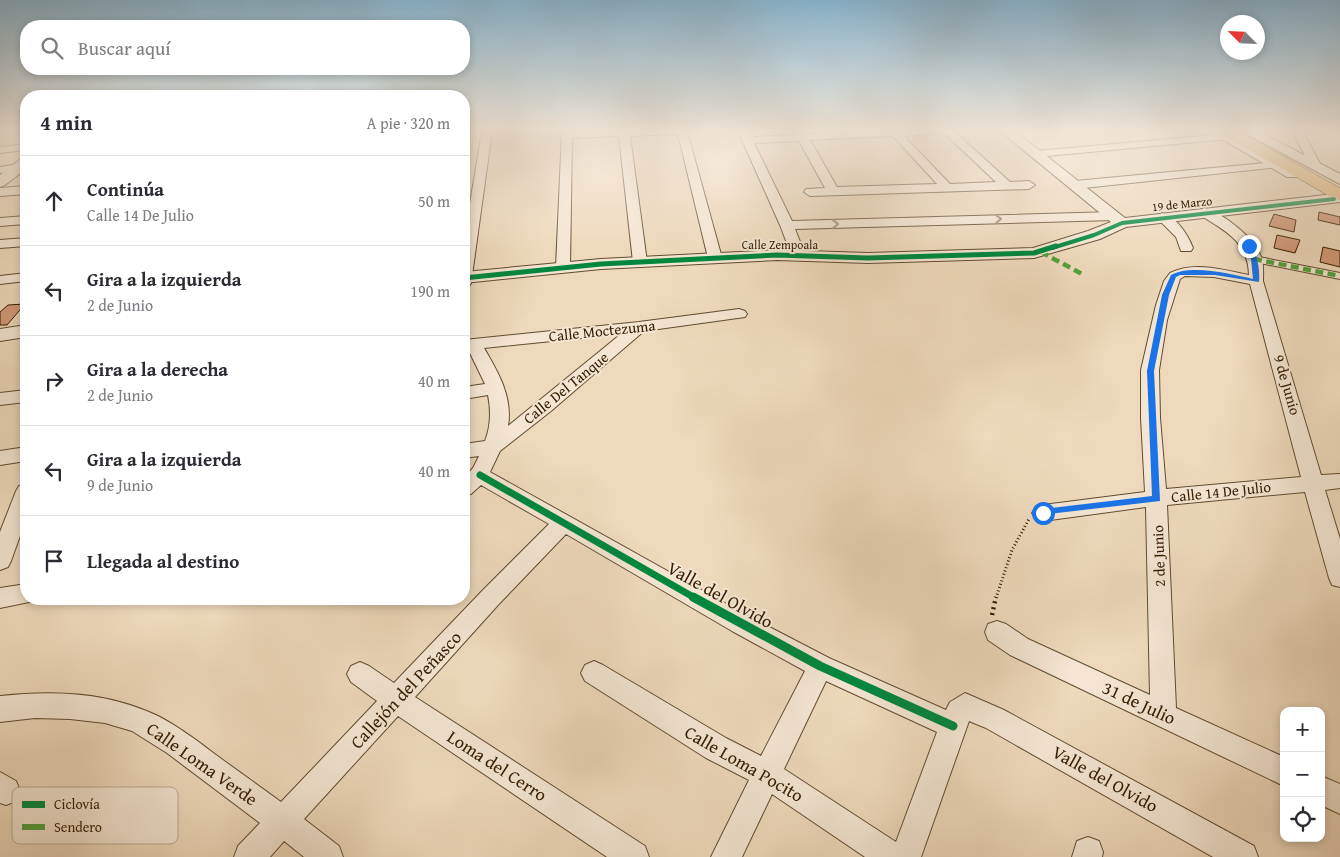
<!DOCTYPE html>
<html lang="es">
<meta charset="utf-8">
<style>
body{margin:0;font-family:"Gentium Book Plus",serif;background:#f2f2f3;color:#2b2b33}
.controls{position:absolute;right:15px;bottom:15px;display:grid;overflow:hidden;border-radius:10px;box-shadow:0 2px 8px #0003}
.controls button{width:45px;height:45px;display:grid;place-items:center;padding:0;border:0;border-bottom:1px solid #e1e1e2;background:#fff;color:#2b2b33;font:25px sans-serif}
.compass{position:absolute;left:1220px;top:15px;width:45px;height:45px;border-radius:50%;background:#fff;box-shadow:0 2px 8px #0003;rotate:294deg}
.stop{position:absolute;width:15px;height:15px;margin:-11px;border:4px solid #1a73e8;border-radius:50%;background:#fff}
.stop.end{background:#1a73e8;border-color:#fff;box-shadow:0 1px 5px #0008}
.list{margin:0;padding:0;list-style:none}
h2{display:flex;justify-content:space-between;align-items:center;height:65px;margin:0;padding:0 20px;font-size:21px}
h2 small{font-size:16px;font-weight:400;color:#7c7c81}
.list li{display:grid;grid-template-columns:32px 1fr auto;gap:15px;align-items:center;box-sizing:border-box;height:90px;padding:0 20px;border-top:1px solid #e1e1e2}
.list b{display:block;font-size:19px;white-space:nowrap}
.list p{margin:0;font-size:16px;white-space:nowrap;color:#7c7c81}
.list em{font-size:16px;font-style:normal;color:#7c7c81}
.icon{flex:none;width:28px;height:28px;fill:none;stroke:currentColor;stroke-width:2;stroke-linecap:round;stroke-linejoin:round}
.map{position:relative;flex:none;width:1340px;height:857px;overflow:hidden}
.search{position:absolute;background:#fff;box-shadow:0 2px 8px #0003;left:20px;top:20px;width:450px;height:55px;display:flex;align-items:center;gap:12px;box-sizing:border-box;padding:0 18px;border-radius:20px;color:#7c7c81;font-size:19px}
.panel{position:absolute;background:#fff;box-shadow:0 2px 8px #0003;left:20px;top:90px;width:450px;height:515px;border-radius:20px}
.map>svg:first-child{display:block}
.building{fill:#d29979;stroke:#351c00}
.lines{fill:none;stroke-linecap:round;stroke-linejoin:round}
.pedestrian-casing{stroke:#634b2f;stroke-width:2}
.minor-casing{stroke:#634b2f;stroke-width:2}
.tertiary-casing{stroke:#634b2f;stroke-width:2}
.primary-casing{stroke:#351c00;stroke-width:1}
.path-far1{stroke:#351c00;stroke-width:3;stroke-dasharray:1 2.5;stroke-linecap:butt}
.path{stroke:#351c00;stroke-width:4.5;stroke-dasharray:2 4;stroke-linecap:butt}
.pedestrian{fill:#f4e6d3;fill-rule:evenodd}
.minor{fill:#f4e6d3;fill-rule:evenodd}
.tertiary{fill:#f4e6d3;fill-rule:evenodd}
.primary{fill:#e7bc7e;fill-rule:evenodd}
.quiet{stroke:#53a13c;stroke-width:4.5;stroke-dasharray:8 4.5;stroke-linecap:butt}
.cycleway-far3-casing{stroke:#f4e6d3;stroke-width:5.5}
.cycleway-far2-casing{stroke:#f4e6d3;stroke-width:8}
.cycleway-far1-casing{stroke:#f4e6d3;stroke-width:10}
.cycleway-casing{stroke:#f4e6d3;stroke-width:12}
.cycleway-far3{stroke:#00873e;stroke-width:4}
.cycleway-far2{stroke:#00873e;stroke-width:5}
.cycleway-far1{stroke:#00873e;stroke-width:7}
.cycleway{stroke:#00873e;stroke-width:9}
.oneway{stroke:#9e8b74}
.route{fill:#1a73e8}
.labels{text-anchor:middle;stroke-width:4;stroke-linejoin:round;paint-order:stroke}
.far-street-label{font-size:12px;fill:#351c00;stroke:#f4e6d3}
.street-label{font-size:15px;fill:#351c00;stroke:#f4e6d3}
.near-street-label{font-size:18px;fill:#351c00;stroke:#f4e6d3}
.key{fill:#f4e6d3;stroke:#bba994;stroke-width:1}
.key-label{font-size:14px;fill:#351c00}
</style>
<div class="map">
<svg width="1340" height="857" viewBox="0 0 1340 857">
<rect width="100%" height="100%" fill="#eed9bc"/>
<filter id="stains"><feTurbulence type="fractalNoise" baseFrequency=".004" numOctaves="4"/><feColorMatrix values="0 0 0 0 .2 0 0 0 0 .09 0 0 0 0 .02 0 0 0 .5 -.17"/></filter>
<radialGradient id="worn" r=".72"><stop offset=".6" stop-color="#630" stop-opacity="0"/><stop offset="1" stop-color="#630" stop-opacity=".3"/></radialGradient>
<g class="building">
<path d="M 1319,212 L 1340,217 L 1340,225 L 1318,220 Z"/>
<path d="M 1274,214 L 1296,220 L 1294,232 L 1269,226 Z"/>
<path d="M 1277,235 L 1300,240 L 1295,253 L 1274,248 Z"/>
<path d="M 1323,247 L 1340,251 L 1340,267 L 1320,262 Z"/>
<path d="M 25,304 L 7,325 L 0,325 L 0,312 L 8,305 Z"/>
</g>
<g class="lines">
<g class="pedestrian-casing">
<path id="pedestrian" d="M 1254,256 L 1340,273 L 1340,279 L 1250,261 L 1249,259 Z"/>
</g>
<g class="minor-casing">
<g id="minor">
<path d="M 0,131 L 10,131 L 0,135 Z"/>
<path d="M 482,131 L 492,131 L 471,283 L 469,286 L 464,287 L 464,240 Z"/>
<path d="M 562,131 L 687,131 L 722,258 L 720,261 L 710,261 L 708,258 L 678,134 L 630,136 L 647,262 L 645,265 L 635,265 L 633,262 L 619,136 L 572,138 L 570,267 L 568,270 L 558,270 L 556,267 Z"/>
<path d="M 738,131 L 748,131 L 751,137 L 796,135 L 794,131 L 804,131 L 806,134 L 870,131 L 954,131 L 1010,182 L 1029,181 L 1035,185 L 1029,189 L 810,196 L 804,192 L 806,189 L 825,188 L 799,141 L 754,143 L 792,221 L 1114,212 L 1120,216 L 1114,220 L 795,229 L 805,254 L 798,258 L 791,254 L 780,225 ZM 944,133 L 996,182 L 950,184 L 904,136 ZM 893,136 L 937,184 L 837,187 L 810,140 Z"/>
<path d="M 1292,131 L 1302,131 L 1322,167 L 1320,169 L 1312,169 Z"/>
<path d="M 1225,134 L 1229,135 L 1230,137 L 1229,139 L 1036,157 L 1030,154 L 1036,151 Z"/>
<path d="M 26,144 L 26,150 L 0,153 L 0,147 Z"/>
<path d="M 1276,162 L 1282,165 L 1280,167 L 1075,189 L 1069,185 L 1075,181 Z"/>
<path d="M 19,164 L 23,165 L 25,167 L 23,169 L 0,173 L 0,167 Z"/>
<path d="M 26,186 L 26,194 L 0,196 L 0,188 Z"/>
<path d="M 1204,208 C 1223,213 1255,238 1261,257 C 1264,264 1263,273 1263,281 L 1321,475 L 1340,474 L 1340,488 L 1325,490 L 1340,539 L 1340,587 L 1332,585 L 1329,578 L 1305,492 L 1167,505 L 1176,708 L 1284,757 L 1284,786 L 1010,655 L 988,640 L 985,632 L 988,624 L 997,621 L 1006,624 L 1028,639 L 1150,695 L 1146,507 L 1043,521 L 1036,519 L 1032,513 L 1036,507 L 1043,505 L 1145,492 L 1141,418 L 1141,370 L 1156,305 L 1164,281 L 1170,273 C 1194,261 1224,270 1249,275 C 1248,241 1225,231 1200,215 L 1198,212 ZM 1185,276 L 1214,277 L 1250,284 L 1301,477 L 1166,489 L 1160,418 L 1159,370 L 1167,320 L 1180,279 Z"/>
<path d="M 1162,213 C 1177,217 1188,235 1193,248 L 1191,251 L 1181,251 L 1176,237 L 1156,217 Z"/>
<path d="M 26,216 L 26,224 L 0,226 L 0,218 Z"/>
<path d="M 26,238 L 26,246 L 0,248 L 0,240 Z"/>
<path d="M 26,273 L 26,281 L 0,284 L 0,276 Z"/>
<path d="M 739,309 L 745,311 L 747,314 L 745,317 L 644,331 L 551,411 L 500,451 L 490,472 L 750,617 L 829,658 L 946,710 L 950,702 L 965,693 L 1004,710 L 1254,846 L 1258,857 L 1213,857 L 986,728 L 969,721 L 921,857 L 865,857 L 772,794 L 742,857 L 711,857 L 749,780 L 706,758 L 585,681 L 581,673 L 585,665 L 594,661 L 603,665 L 726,738 L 761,756 L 805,671 L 732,631 L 566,534 L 498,605 L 415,697 L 645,846 L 649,857 L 607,857 L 398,716 L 304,819 L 339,846 L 343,857 L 304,857 L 284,841 L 270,857 L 234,857 L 238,846 L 260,823 L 167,753 L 132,731 L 105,723 L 70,719 L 35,718 L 0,722 L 0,696 C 54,690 108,692 158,716 C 177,726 195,739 212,752 C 235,769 258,785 281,802 L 377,701 L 351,682 L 347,674 L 351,666 L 360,662 L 369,666 L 394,683 L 482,591 L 549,524 L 481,485 L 471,494 L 464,496 L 464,478 L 473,468 L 479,456 L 464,458 L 464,444 L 485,441 C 491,426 491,410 488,395 L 464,399 L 464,387 L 485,384 L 468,349 L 464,350 L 464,340 L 639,322 ZM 621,334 L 508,426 C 513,397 498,372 484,348 ZM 826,681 L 937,732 L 896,842 L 784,769 Z"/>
<path d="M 26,390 L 26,402 L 0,405 L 0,393 Z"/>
<path d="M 26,447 L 26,461 L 0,465 L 0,451 Z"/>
<path d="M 26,484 L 26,519 L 11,561 L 8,567 L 0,570 L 0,532 L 16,491 L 19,486 Z"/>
<path d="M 26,584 L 26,599 L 35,599 L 34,601 L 0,608 L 0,588 Z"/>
<path d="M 0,772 L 16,781 L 20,791 L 16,801 L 6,805 L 0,803 Z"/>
<path d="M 1321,776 L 1340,784 L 1340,814 L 1321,805 Z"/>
<path d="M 1088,837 L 1099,841 L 1103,852 L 1102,857 L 1072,857 L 1077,841 Z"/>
</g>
</g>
<g class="tertiary-casing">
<g id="tertiary">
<path d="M 1000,131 L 1015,131 L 1125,218 L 1334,194 L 1340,196 L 1340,202 L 1126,227 L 1100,239 L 1034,258 L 868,263 L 777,260 L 601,269 L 464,283 L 464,272 L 601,259 L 777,250 L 868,253 L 1033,248 L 1088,231 L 1111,222 Z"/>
<path d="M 1208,131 L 1225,131 L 1297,171 L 1299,174 L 1297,177 L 1287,177 Z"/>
<path d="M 1241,131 L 1258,131 L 1340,174 L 1340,184 Z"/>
<path d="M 26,158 L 26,169 L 5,185 L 0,187 L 0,175 L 21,159 Z"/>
<path d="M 26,325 L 26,337 L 0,341 L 0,329 Z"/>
</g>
</g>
<g class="primary-casing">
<path id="primary" d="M 1219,131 L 1238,131 L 1340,188 L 1340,200 L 1334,199 L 1222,134 Z"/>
</g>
<path class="path-far1" d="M 996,598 L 1012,550 L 1029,519"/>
<path class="path" d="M 992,615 L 996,597"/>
<use href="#pedestrian" class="pedestrian"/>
<use href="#minor" class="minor"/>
<use href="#tertiary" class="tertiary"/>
<use href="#primary" class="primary"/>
<g class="quiet">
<path d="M 1041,252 L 1084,275"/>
<path d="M 1254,259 L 1340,276"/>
</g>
<g class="cycleway-far3-casing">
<path id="cycleway-far3" d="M 1052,248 L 1094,235 L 1122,223 L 1334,199"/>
</g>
<g class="cycleway-far2-casing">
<path id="cycleway-far2" d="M 464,278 L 601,264 L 777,255 L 868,258 L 1034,253 L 1056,246"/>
</g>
<g class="cycleway-far1-casing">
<path id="cycleway-far1" d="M 480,475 L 695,598"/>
</g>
<g class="cycleway-casing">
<path id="cycleway" d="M 693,597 L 820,666 L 953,726"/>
</g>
<use href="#cycleway-far3" class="cycleway-far3"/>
<use href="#cycleway-far2" class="cycleway-far2"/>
<use href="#cycleway-far1" class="cycleway-far1"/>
<use href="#cycleway" class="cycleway"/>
</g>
<defs><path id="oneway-chevron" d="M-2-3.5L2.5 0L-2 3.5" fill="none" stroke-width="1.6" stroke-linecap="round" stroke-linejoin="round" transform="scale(1.25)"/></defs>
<g class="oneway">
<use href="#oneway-chevron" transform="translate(998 219) rotate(-2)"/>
<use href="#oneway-chevron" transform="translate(835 224) rotate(-1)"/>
</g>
<linearGradient id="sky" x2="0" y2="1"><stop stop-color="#88b6d2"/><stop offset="0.52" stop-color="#f7eee1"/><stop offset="1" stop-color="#f7eee1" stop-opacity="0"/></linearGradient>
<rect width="1340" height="251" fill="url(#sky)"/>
<path class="route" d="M 1249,245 C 1258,252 1260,271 1259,282 L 1215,275 L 1180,275 L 1176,277 L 1169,295 L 1154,371 L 1160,501 L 1040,515 L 1038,513 L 1043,509 L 1152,496 L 1147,371 L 1162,295 L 1171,275 C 1192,264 1231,274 1253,279 L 1251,259 L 1246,246 Z"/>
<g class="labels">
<g class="far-street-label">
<text transform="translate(1182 204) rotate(-6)" y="4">19 de Marzo</text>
<text x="780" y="249">Calle Zempoala</text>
</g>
<g class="street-label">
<text transform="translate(602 331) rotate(-6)" y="5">Calle Moctezuma</text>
<text transform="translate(1287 385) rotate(74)" y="5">9 de Junio</text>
<text transform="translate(566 388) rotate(-39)" y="5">Calle Del Tanque</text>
<text transform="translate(1221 492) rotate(-6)" y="5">Calle 14 De Julio</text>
<text transform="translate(1159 556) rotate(-92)" y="5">2 de Junio</text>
</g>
<g class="near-street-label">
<text transform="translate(720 595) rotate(29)" y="6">Valle del Olvido</text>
<text transform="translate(406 690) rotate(-47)" y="6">Callejón del Peñasco</text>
<text transform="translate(1139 703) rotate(25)" y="6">31 de Julio</text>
<text transform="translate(202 764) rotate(35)" y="6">Calle Loma Verde</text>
<text transform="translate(744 764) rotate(30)" y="6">Calle Loma Pocito</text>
<text transform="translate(497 766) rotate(33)" y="6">Loma del Cerro</text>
<text transform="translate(1105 779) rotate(29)" y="6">Valle del Olvido</text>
</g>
</g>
<rect x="12" y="787" width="166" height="57" rx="8" class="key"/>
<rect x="22" y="801" width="23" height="7" fill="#00873e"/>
<rect x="22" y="824" width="23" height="6" fill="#53a13c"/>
<g class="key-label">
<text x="54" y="809">Ciclovía</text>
<text x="54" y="832">Sendero</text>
</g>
<rect width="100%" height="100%" filter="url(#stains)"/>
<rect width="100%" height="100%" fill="url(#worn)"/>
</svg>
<div class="controls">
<button>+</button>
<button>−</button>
<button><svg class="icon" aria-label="locate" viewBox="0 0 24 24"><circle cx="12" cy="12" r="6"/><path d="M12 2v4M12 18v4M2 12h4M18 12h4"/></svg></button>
</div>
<svg class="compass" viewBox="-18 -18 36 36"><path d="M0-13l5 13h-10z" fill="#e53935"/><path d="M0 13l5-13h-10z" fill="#7c7c81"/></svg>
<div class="stop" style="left:1043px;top:513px"></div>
<div class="stop end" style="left:1249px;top:246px"></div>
<div class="search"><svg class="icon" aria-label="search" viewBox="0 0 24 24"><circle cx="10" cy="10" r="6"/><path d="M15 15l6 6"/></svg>Buscar aquí</div>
<section class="panel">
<h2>4 min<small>A pie · 320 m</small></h2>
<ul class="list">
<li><svg class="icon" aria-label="ahead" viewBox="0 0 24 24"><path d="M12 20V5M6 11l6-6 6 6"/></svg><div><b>Continúa</b><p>Calle 14 De Julio</p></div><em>50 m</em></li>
<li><svg class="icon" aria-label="left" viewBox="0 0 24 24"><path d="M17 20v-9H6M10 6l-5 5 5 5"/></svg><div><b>Gira a la izquierda</b><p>2 de Junio</p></div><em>190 m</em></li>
<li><svg class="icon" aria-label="right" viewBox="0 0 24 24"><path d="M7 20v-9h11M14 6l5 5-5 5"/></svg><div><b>Gira a la derecha</b><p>2 de Junio</p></div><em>40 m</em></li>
<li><svg class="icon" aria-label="left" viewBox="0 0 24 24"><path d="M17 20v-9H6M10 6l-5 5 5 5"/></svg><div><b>Gira a la izquierda</b><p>9 de Junio</p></div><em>40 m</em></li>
<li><svg class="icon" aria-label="arrive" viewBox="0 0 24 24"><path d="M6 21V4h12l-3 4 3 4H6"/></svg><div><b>Llegada al destino</b></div></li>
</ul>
</section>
</div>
